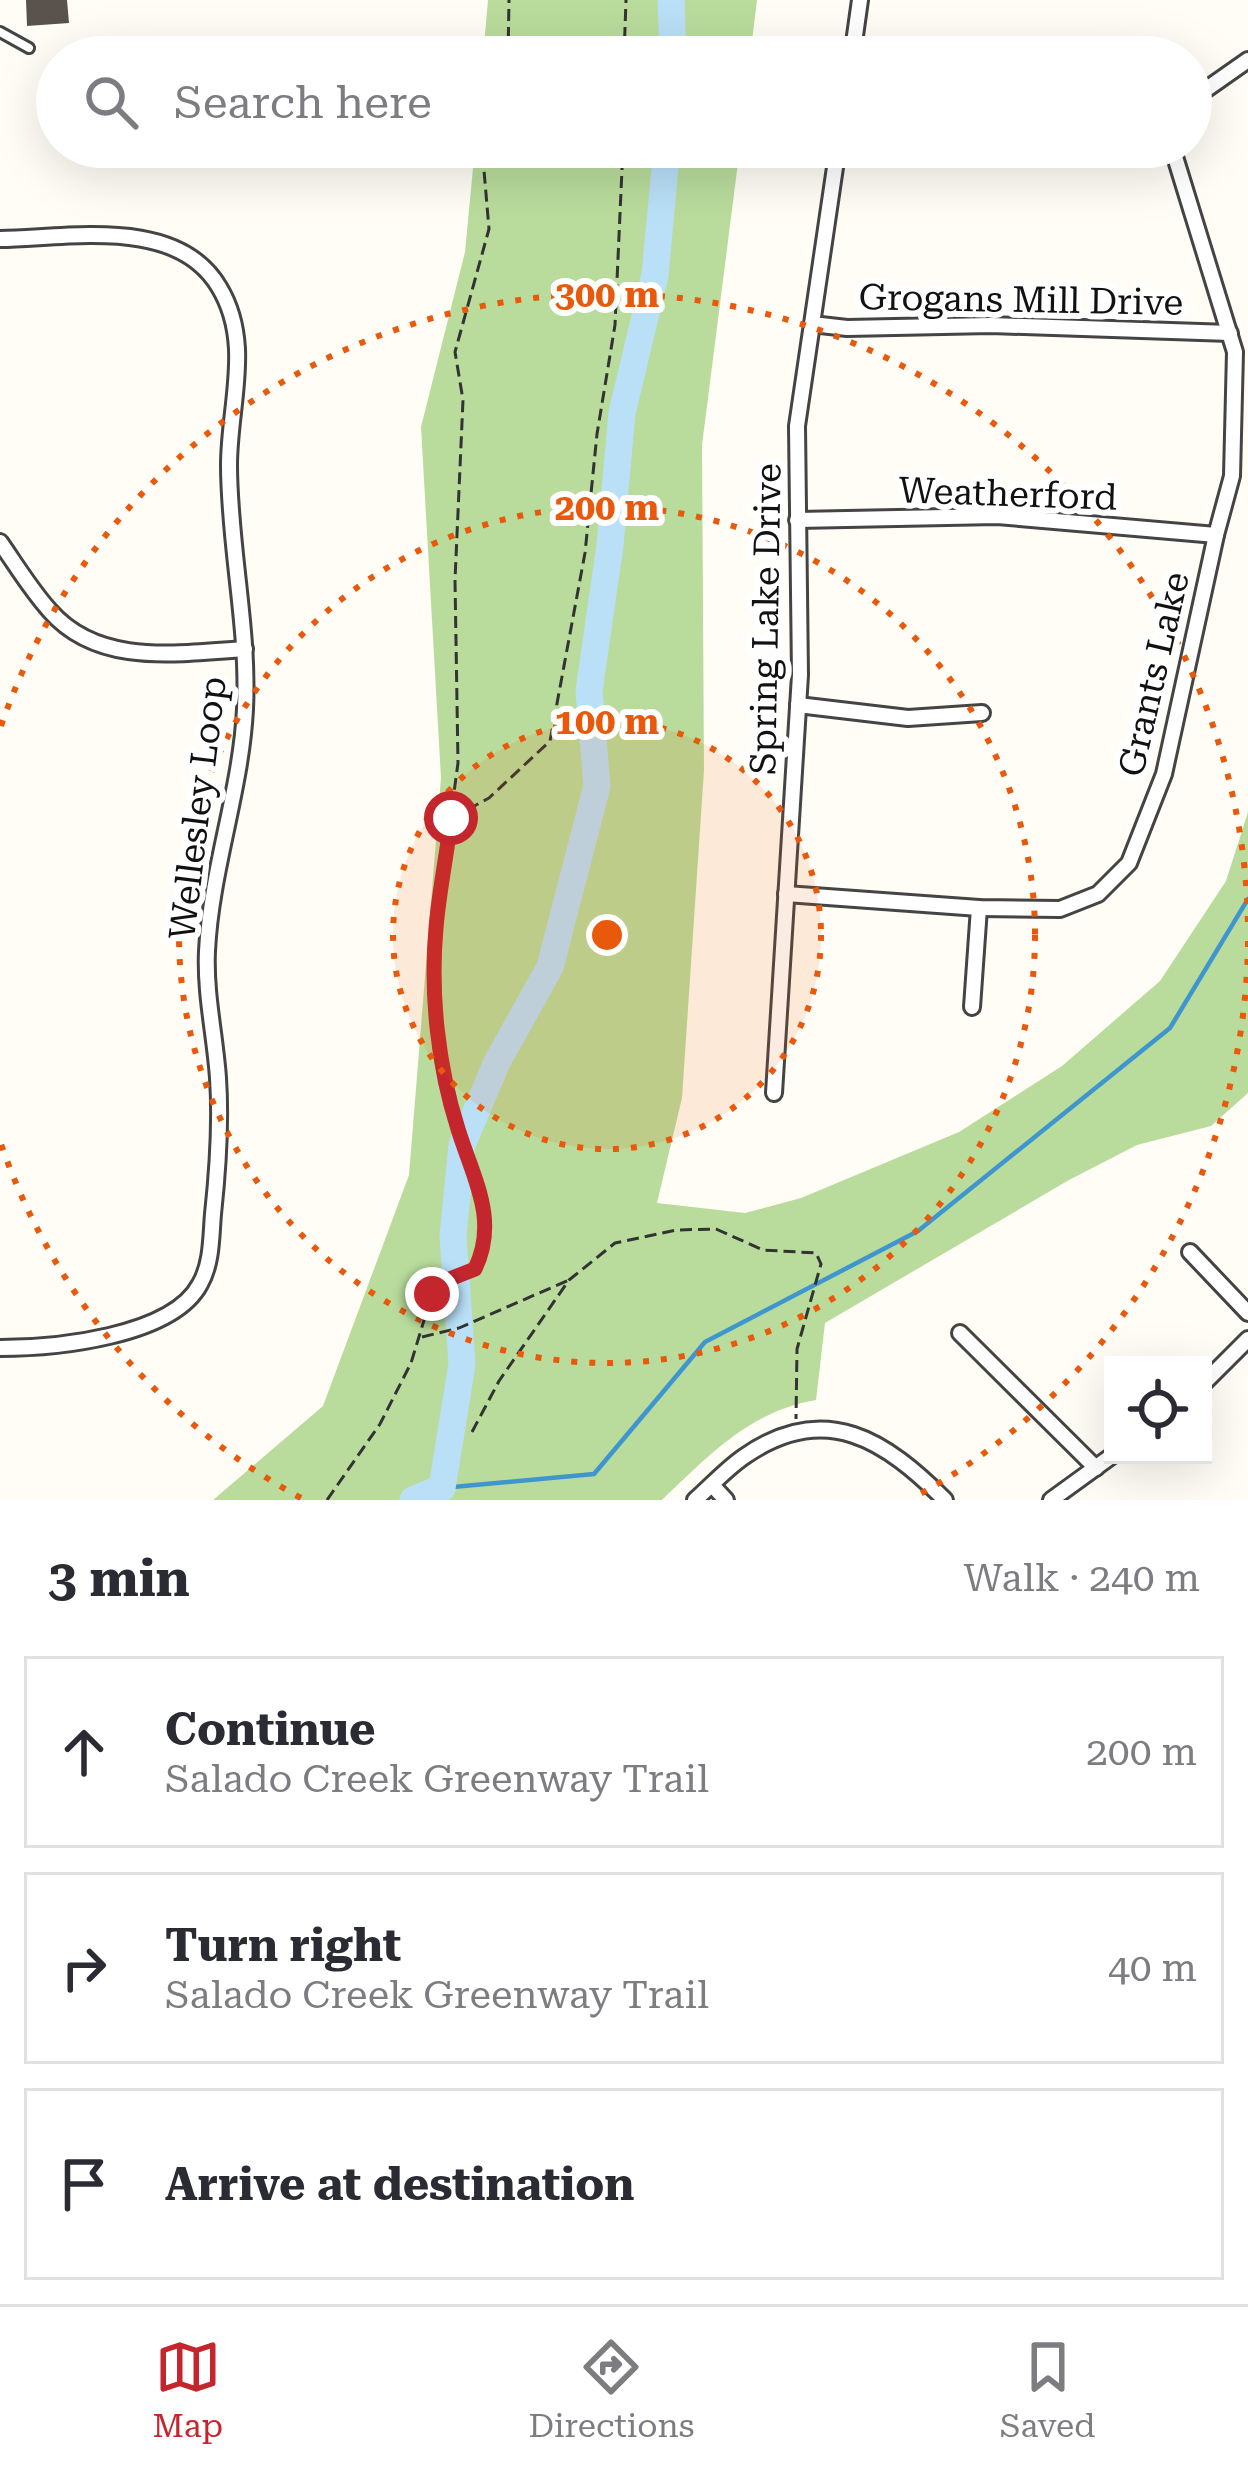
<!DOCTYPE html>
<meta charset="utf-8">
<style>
body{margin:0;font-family:"Roboto Serif",serif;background:#f7f7f7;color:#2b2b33}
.controls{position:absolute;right:36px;bottom:36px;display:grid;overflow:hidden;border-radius:0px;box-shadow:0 12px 48px #0002}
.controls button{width:108px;height:108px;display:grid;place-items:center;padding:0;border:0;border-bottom:3px solid #e1e1e2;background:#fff;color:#2b2b33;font:60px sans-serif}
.stop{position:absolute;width:36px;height:36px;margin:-27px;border:9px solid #c4262e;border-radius:50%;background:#fff}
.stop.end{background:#c4262e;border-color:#fff;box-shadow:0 3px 12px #0008}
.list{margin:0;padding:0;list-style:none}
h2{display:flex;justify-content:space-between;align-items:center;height:156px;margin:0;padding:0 48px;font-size:51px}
h2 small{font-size:39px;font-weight:400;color:#7c7c81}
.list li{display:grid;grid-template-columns:78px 1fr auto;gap:36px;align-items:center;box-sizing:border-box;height:192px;margin:0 24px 24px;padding:0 24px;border:3px solid #e1e1e2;border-radius:0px}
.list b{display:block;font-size:45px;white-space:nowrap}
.list p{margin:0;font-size:39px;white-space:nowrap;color:#7c7c81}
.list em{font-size:39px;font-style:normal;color:#7c7c81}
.icon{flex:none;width:66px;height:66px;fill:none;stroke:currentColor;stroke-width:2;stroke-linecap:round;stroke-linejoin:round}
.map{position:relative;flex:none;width:1248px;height:1500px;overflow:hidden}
.search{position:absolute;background:#fff;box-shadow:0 12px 48px #0002;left:36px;right:36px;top:36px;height:132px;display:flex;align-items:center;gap:30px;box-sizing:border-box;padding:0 42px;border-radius:66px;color:#7c7c81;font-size:45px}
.sheet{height:804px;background:#fff}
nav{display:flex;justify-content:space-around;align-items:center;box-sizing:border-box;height:168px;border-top:3px solid #e1e1e2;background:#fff;font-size:33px;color:#7c7c81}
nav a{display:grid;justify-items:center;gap:6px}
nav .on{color:#c4262e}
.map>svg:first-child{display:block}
.forest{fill:#b9dc9c}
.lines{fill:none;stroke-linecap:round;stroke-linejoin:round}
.stream{stroke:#3f96cf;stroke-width:4.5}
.river{stroke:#b9e0f7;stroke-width:27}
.building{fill:#5a524d}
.lane-casing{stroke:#444;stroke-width:14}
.street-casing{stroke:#444;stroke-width:20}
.path{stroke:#333;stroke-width:3;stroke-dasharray:12 6;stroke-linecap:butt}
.lane{stroke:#fff;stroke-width:8}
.street{stroke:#fff;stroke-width:14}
.route{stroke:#c4262e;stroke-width:15}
.ring{fill:none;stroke:#e8590c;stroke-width:6;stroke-dasharray:6 12}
.labels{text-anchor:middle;stroke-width:12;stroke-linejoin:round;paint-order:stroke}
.street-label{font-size:36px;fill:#111;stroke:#fff}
.centre{fill:#e8590c;stroke:#fff;stroke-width:6}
.ring-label{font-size:36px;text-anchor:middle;font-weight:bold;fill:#e8590c;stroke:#fff;stroke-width:12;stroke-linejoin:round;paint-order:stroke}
</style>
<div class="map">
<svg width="1248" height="1500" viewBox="0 0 1248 1500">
<rect width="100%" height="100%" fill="#fffdf5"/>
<g class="forest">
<path d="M 488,0 L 757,0 L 750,57 L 483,57 Z"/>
<path d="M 475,147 L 740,147 L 702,445 L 704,770 L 682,1098 L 657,1203 L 745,1213 L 801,1198 L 959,1132 L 1062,1066 L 1160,981 L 1226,881 L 1248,812 L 1248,1093 L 1211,1126 L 1137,1145 L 1069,1180 L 825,1323 L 816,1400 C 750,1411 708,1456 662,1500 L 213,1500 L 323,1406 L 409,1175 L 441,778 L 421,427 L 465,252 Z"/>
</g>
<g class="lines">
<path class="stream" d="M 442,1488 L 594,1474 L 705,1342 L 918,1231 L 1170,1028 L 1248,899"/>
<g class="river">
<path d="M 671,0 L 673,57"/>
<path d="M 413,1500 L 442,1488 L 462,1364 L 453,1236 L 462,1145 L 497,1062 L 550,967 L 597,786 L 589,691 L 610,545 L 622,413 L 655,275 L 667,147"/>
</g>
</g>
<path class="building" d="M 26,0 L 67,0 L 69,23 L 27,26 Z"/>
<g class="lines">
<g class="lane-casing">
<path id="lane" d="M 0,32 L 29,48"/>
</g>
<g class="street-casing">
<g id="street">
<path d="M 852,57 L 860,0"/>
<path d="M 1191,100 L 1248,60"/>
<path d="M 0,239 C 69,238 177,216 219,287 C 253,343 229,404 229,465 C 229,546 249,627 245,709 C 241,791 211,869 207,951 C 205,994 215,1035 218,1078 C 221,1123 218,1168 213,1214 C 211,1237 212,1263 200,1284 C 172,1337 54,1348 0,1348"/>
<path d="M 812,324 L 847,328 L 991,325 L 1230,333"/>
<path d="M 797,520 L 997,516 L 1216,535"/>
<path d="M 0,542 C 16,565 31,590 50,611 C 99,667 178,653 245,649"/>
<path d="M 798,705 L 908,718 L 982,713"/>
<path d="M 786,894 L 979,908 L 1060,909 L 1098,894 L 1129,863 L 1164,774 L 1216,535 L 1232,476 L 1235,352 L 1172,147"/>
<path d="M 972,1007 L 979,908"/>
<path d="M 774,1093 L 800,675 L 797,426 L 838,147"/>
<path d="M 1190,1252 L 1248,1313"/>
<path d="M 960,1333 L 1096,1468"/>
<path d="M 1203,1384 L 1248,1339"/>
<path d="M 712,1485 L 726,1500"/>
<path d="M 695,1500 C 712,1485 727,1468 745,1456 C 826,1400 886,1441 945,1500"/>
<path d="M 1051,1500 L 1113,1455"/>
</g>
</g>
<g class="path">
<path d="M 508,57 L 509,0"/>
<path d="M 624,57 L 626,0"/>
<path d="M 452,818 L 489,798 L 550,741 L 585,553 L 597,434 L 615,325 L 623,147"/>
<path d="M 422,1337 L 459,1328 L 569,1280"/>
<path d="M 472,1432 L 499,1381 L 569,1280 L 615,1243 L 676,1230 L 716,1229 L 763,1250 L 816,1253 L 821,1264 L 797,1349 L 796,1419"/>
<path d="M 327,1500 L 380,1424 L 411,1363 L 432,1294 L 441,1282 L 475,1269 L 486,1245 L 487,1233 L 483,1203 L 443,1072 L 435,932 L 458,763 L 455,580 L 463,400 L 455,352 L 489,229 L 482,147"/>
</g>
<use href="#lane" class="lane"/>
<use href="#street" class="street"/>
</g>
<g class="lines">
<path class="route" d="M 432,1294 L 442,1282 L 475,1269 C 499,1219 473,1178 458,1129 C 438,1067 430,993 436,928 C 439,891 447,855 451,818"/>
</g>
<circle cx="607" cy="935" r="214" fill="#e8590c" fill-opacity=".12"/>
<g class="ring">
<circle cx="607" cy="935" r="214"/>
<circle cx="607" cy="935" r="428"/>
<path d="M1248 941A641 641 0 0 1 913 1498M301 1498A641 641 0 0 1 1 1144M1 726A641 641 0 0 1 1248 929"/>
</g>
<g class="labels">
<g class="street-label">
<text transform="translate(1021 299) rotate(1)" y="13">Grogans Mill Drive</text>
<text transform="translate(1008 493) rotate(2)" y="13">Weatherford</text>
<text transform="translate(765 619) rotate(-89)" y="13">Spring Lake Drive</text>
<text transform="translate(1153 674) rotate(-77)" y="13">Grants Lake</text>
<text transform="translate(197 808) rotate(-83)" y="13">Wellesley Loop</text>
</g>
</g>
<circle cx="607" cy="935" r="18" class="centre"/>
<g class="ring-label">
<text x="607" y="307">300 m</text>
<text x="607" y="520">200 m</text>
<text x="607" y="734">100 m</text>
</g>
</svg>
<div class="controls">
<button><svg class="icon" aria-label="locate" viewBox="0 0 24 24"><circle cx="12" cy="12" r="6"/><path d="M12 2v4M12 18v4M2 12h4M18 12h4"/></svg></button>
</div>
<div class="stop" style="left:451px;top:818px"></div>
<div class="stop end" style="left:432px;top:1294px"></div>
<div class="search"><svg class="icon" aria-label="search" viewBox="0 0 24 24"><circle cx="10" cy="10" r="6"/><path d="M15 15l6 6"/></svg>Search here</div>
</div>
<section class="sheet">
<h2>3 min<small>Walk · 240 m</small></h2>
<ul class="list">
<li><svg class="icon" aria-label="ahead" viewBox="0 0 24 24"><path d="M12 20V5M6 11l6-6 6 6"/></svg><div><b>Continue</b><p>Salado Creek Greenway Trail</p></div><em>200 m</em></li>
<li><svg class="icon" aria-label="right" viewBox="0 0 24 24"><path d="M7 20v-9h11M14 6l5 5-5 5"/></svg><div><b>Turn right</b><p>Salado Creek Greenway Trail</p></div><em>40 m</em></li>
<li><svg class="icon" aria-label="arrive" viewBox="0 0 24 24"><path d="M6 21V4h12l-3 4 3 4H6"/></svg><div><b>Arrive at destination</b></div></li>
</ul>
</section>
<nav>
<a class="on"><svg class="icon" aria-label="map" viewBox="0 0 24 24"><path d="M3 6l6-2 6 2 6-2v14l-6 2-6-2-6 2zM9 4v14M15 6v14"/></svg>Map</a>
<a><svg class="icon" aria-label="directions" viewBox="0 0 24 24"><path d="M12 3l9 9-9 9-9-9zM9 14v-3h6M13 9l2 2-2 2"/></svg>Directions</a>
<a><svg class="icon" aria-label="saved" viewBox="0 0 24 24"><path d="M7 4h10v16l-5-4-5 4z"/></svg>Saved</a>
</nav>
